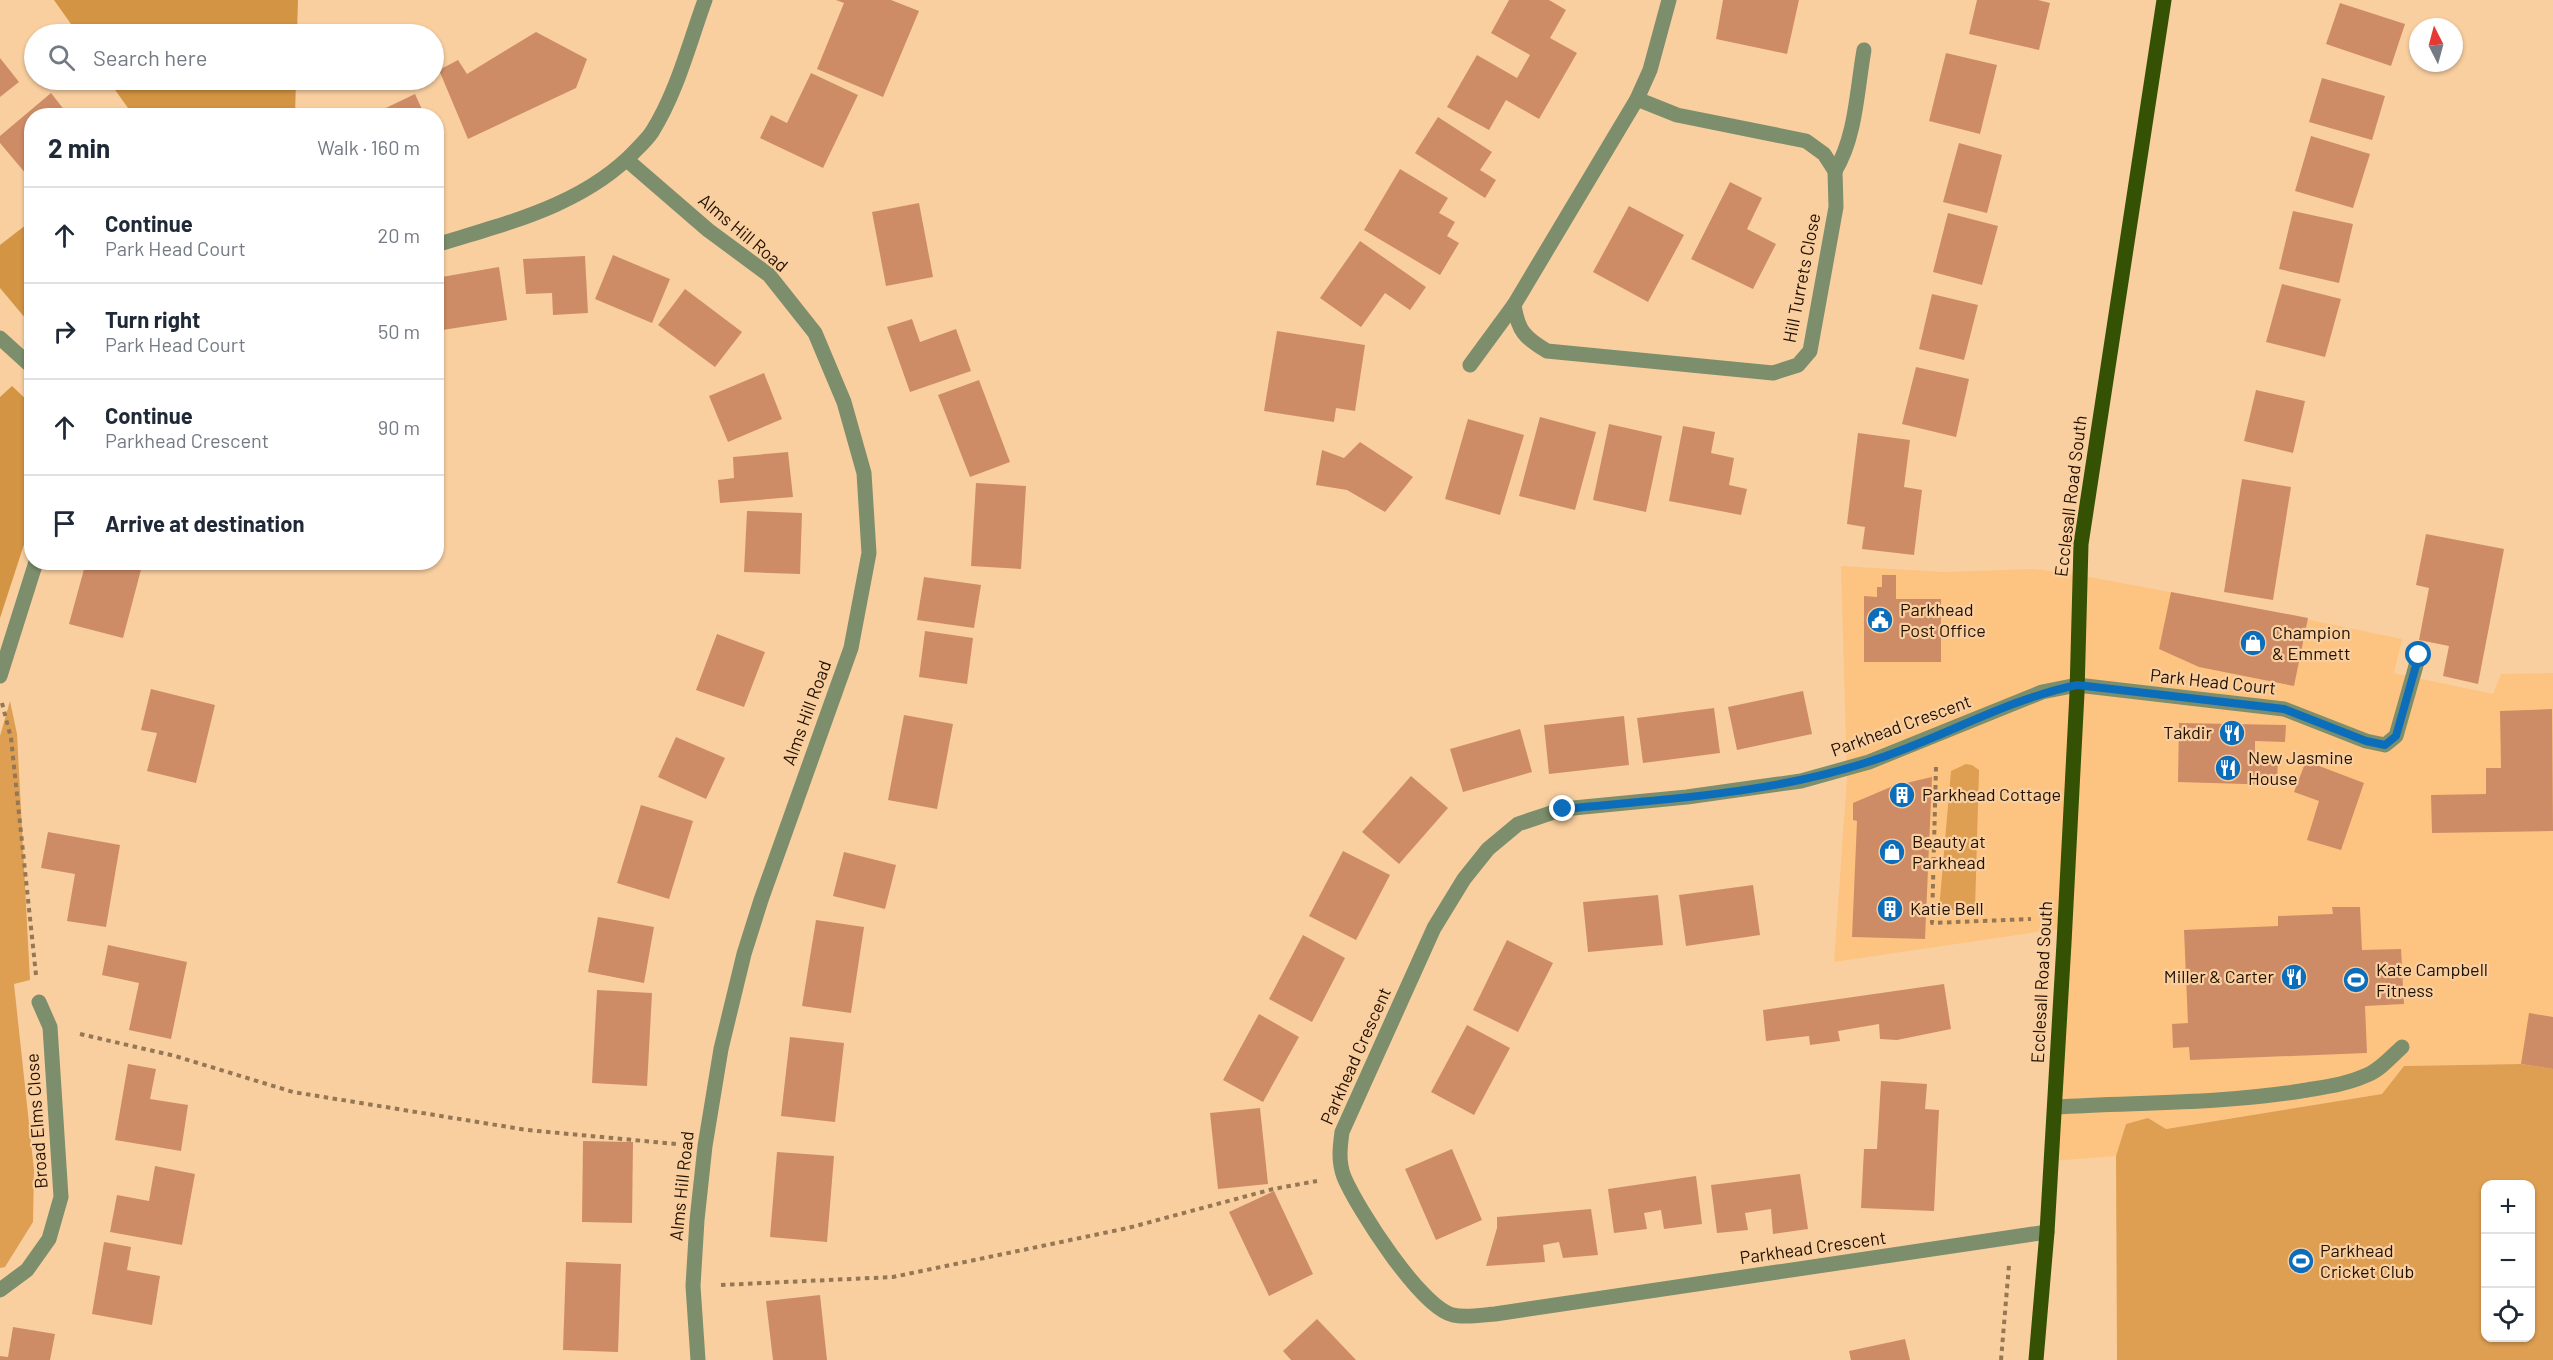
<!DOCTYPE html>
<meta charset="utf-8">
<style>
body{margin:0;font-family:Barlow,sans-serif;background:#f6f6f7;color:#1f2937}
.controls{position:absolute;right:18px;bottom:18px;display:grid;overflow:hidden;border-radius:12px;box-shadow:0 2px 4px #0004}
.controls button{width:54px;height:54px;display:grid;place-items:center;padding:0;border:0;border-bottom:2px solid #e0e1e3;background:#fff;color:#1f2937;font:30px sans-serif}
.compass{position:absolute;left:2409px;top:18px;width:54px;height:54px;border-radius:50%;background:#fff;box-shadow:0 2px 4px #0004;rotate:354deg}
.stop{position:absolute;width:18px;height:18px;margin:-14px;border:4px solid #0c6dba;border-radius:50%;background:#fff}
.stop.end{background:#0c6dba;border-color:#fff;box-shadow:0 2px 6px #0008}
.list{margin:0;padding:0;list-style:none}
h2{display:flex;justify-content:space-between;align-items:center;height:78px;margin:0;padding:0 24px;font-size:26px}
h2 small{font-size:20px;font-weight:400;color:#747a83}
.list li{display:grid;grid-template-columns:39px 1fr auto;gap:18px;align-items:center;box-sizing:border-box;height:96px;padding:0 24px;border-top:2px solid #e0e1e3}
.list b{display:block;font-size:22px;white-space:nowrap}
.list p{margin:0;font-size:20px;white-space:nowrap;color:#747a83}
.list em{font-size:20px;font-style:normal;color:#747a83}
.icon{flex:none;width:33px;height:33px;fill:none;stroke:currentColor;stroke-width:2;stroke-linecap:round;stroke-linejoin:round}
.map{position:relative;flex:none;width:2553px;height:1360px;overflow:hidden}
.search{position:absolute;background:#fff;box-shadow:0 2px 4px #0004;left:24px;top:24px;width:420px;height:66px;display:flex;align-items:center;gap:15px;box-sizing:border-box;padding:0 21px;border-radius:33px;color:#747a83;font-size:22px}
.panel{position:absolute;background:#fff;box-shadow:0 2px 4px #0004;left:24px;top:108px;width:420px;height:462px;border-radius:24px}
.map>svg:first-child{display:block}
.built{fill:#fdc481}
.green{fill:#de9f52;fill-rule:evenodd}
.forest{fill:#d39443}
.building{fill:#ce8c66}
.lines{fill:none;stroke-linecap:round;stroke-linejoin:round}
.path{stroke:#957755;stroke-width:4;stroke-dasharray:4.5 4.5;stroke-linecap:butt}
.service{stroke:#7c8e6b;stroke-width:15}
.minor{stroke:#7c8e6b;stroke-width:15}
.primary{stroke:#345104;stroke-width:15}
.route{stroke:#0c6dba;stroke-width:8}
.labels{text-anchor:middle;stroke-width:4.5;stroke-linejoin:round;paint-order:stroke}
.street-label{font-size:18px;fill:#231100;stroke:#f9cfa0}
.poi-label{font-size:18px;fill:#231100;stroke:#f9cfa0;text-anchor:start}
</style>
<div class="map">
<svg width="2553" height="1360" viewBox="0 0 2553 1360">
<rect width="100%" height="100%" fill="#f9cfa0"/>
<path class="built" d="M 1841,566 L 1944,572 L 2035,569 L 2079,575 L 2213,600 L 2402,639 L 2394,673 L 2493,694 L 2501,674 L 2553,673 L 2553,1069 L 2521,1064 L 2404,1066 L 2382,1094 L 2165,1129 L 2126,1124 L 2116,1156 L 2052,1161 L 2065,928 L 1834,962 L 1847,778 Z"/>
<g class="green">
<path d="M 10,701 L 17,734 L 30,980 L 14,984 L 34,1170 L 33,1222 L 5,1267 L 0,1268 L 0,736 Z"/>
<path d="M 1966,764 L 1972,765 L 1979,770 L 1975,910 L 1939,910 L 1951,771 Z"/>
<path d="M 2521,1064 L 2553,1069 L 2553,1360 L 2117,1360 L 2116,1156 L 2126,1124 L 2148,1118 L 2166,1129 L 2382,1094 L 2404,1066 ZM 2486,1184 L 2530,1184 L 2530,1338 L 2486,1338 Z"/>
</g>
<g class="forest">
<path d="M 54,0 L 298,0 L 297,34 L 78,34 Z"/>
<path d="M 108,80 L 296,80 L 295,115 L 133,115 Z"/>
<path d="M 31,221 L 31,325 L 0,288 L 0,245 Z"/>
<path d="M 12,386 L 31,404 L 31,523 L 0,618 L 0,397 Z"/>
</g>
<g class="building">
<path d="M 836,0 L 891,0 L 919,11 L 883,97 L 817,69 L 844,3 Z"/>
<path d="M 1509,0 L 1549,0 L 1566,10 L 1550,38 L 1577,53 L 1539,119 L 1506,100 L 1489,130 L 1447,107 L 1477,55 L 1517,78 L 1530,55 L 1491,33 Z"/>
<path d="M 1723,0 L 1799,0 L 1787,54 L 1716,39 Z"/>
<path d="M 1977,0 L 2038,0 L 2050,3 L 2039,50 L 1969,34 Z"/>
<path d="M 2340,3 L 2405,24 L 2391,66 L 2326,44 Z"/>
<path d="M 536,32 L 587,59 L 576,88 L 468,139 L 439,70 L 458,60 L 467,74 Z"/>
<path d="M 1946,53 L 1997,65 L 1980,134 L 1929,121 Z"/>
<path d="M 0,58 L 19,82 L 0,97 Z"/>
<path d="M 811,73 L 858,95 L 823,168 L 760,138 L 771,115 L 787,123 Z"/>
<path d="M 2322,78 L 2385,96 L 2372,140 L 2309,122 Z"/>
<path d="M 51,93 L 69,116 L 32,116 L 32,181 L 0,143 L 0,136 Z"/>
<path d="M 415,94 L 425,116 L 369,116 Z"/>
<path d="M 1438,117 L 1492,152 L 1480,170 L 1496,180 L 1485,198 L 1415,153 Z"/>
<path d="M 2311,136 L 2370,154 L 2353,208 L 2295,191 Z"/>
<path d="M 1959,143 L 2002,155 L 1987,213 L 1943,202 Z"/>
<path d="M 1400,169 L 1448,198 L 1439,213 L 1455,222 L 1447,236 L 1459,243 L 1440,275 L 1364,230 Z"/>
<path d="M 1730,182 L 1762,198 L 1747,229 L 1776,244 L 1753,289 L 1691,259 Z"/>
<path d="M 919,203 L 933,277 L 886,286 L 872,212 Z"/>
<path d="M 1629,206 L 1684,235 L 1648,302 L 1593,272 Z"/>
<path d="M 2293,211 L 2353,224 L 2339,283 L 2279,269 Z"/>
<path d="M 1948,213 L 1998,226 L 1982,285 L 1933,272 Z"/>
<path d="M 1360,241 L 1426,287 L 1410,310 L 1385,293 L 1361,327 L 1320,298 Z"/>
<path d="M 613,255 L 670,279 L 652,323 L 595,299 Z"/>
<path d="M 585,256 L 588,313 L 553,315 L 552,293 L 526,294 L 523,259 Z"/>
<path d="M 499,267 L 507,320 L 436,331 L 436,278 Z"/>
<path d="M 2282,284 L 2341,299 L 2325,357 L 2266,342 Z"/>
<path d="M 685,289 L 742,332 L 715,367 L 658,325 Z"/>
<path d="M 1932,294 L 1978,305 L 1964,360 L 1919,349 Z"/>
<path d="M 912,319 L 920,342 L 956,329 L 971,371 L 910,392 L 887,327 Z"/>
<path d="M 1277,331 L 1365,345 L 1355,411 L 1336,408 L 1334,422 L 1264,411 Z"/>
<path d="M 1916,367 L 1969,379 L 1956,437 L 1902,424 Z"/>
<path d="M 764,373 L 782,419 L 728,442 L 709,396 Z"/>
<path d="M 979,380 L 1010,462 L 970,477 L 938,395 Z"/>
<path d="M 2256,390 L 2305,401 L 2293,453 L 2244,441 Z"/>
<path d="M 1540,417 L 1596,432 L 1575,510 L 1519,496 Z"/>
<path d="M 1468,419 L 1524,435 L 1500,515 L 1445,499 Z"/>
<path d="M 1609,424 L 1662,436 L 1646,512 L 1593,500 Z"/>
<path d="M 1683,426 L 1715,432 L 1711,453 L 1734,458 L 1729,485 L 1747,489 L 1741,515 L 1669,501 Z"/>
<path d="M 1858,433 L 1910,440 L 1904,487 L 1922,490 L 1914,555 L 1862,549 L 1865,527 L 1847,524 Z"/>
<path d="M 1360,442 L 1413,477 L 1385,512 L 1347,490 L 1316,485 L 1322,450 L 1344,458 Z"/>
<path d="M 788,452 L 793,497 L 720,503 L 718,480 L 734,478 L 733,457 Z"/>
<path d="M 2242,479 L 2291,487 L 2273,600 L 2224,592 Z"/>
<path d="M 976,483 L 1026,486 L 1021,569 L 971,566 Z"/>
<path d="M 747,511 L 802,513 L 800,574 L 744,572 Z"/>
<path d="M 2426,534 L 2504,549 L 2478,684 L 2443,676 L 2449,646 L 2419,640 L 2429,588 L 2416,585 Z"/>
<path d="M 86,562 L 143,562 L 123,638 L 69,624 Z"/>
<path d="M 1882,575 L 1896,575 L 1896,599 L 1941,599 L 1941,662 L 1864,662 L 1864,596 L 1877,597 L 1877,587 L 1882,587 Z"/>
<path d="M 924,577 L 981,585 L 974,628 L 917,620 Z"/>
<path d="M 2171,592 L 2308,618 L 2294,686 L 2199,667 L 2159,649 Z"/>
<path d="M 925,631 L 973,638 L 967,684 L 919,677 Z"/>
<path d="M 717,634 L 765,652 L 744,707 L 696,690 Z"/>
<path d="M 151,689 L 215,705 L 196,783 L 147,771 L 157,733 L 141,730 Z"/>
<path d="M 1803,691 L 1812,734 L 1737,750 L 1728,707 Z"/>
<path d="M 1714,708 L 1720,753 L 1643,763 L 1637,718 Z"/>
<path d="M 2552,709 L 2553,831 L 2432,833 L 2431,795 L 2486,794 L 2486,768 L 2501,768 L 2500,711 Z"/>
<path d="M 904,715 L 953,724 L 937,809 L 888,800 Z"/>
<path d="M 1624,716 L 1629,765 L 1549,774 L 1544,725 Z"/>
<path d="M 2179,723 L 2286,725 L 2285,742 L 2255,741 L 2255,754 L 2278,755 L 2277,785 L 2178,782 Z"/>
<path d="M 1520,729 L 1532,772 L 1463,792 L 1450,749 Z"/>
<path d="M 676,737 L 725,758 L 706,799 L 658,777 Z"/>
<path d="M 2306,761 L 2364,783 L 2341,850 L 2307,840 L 2319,801 L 2294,792 Z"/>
<path d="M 1411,776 L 1448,808 L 1399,864 L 1362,832 Z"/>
<path d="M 1932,777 L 1925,939 L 1852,937 L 1857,821 L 1853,820 L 1853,803 L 1893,786 Z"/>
<path d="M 641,805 L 693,821 L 669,899 L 617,883 Z"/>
<path d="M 48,832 L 120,845 L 106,927 L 67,921 L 75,874 L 41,868 Z"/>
<path d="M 1343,851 L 1390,875 L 1356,940 L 1309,916 Z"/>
<path d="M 844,852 L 896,865 L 885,909 L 833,896 Z"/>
<path d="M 1753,885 L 1760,935 L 1686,946 L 1679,895 Z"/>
<path d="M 1658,895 L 1663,945 L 1588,952 L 1583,902 Z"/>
<path d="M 2332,907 L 2360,907 L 2362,950 L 2401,949 L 2404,1004 L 2365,1006 L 2367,1053 L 2190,1060 L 2189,1047 L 2173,1048 L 2172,1024 L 2188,1023 L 2184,930 L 2278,926 L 2278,916 L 2333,914 Z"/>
<path d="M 598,917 L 654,927 L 644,983 L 588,972 Z"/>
<path d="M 816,920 L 864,927 L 851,1013 L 802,1006 Z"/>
<path d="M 1303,935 L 1345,958 L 1312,1022 L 1269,999 Z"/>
<path d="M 1507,940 L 1553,963 L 1518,1032 L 1473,1010 Z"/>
<path d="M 108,945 L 187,962 L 171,1039 L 129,1030 L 139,983 L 102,975 Z"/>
<path d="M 1944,984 L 1951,1029 L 1897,1040 L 1880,1039 L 1879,1024 L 1838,1031 L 1840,1041 L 1810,1045 L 1809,1036 L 1766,1041 L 1763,1010 Z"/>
<path d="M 597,990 L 652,993 L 647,1086 L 592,1083 Z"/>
<path d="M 2529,1013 L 2553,1017 L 2553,1069 L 2521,1064 Z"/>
<path d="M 1259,1014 L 1299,1037 L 1263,1102 L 1223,1080 Z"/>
<path d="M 1467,1025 L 1510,1048 L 1474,1115 L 1431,1092 Z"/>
<path d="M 790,1037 L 844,1043 L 835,1122 L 781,1116 Z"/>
<path d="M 128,1064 L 156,1069 L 150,1099 L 188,1105 L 181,1151 L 115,1140 Z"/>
<path d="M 1881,1081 L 1927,1084 L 1925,1109 L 1939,1110 L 1934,1211 L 1861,1208 L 1864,1149 L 1877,1149 Z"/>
<path d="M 1260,1108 L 1268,1184 L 1218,1189 L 1210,1113 Z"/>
<path d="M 583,1141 L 633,1142 L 632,1223 L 582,1222 Z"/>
<path d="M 1452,1149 L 1482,1220 L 1436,1240 L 1405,1169 Z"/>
<path d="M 777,1152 L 834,1156 L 827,1242 L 770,1237 Z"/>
<path d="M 155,1166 L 195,1174 L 182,1245 L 110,1232 L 117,1195 L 149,1201 Z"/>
<path d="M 1800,1174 L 1808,1229 L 1773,1234 L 1771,1209 L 1745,1213 L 1748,1230 L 1717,1233 L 1711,1185 Z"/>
<path d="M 1696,1176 L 1702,1224 L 1664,1229 L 1661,1210 L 1644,1213 L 1647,1229 L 1614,1233 L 1608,1189 Z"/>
<path d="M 1274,1191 L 1313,1274 L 1269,1296 L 1229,1212 Z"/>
<path d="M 1591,1209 L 1598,1255 L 1563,1258 L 1559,1242 L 1543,1245 L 1545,1262 L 1486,1266 L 1497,1228 L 1497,1217 Z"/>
<path d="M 104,1242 L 131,1247 L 127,1270 L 160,1276 L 152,1325 L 92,1314 Z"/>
<path d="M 566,1262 L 621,1264 L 618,1352 L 563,1350 Z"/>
<path d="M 820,1295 L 827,1360 L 773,1360 L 766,1301 Z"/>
<path d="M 1317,1319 L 1356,1360 L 1291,1360 L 1283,1351 Z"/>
<path d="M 13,1327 L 55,1334 L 50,1360 L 0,1360 L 0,1356 L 8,1357 Z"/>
<path d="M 1905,1339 L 1910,1360 L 1851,1360 L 1849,1351 Z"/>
</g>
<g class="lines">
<g class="path">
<path d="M 2,703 L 11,738 L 36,975"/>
<path d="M 1936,767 L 1932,923 L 2031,919"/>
<path d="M 80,1034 L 175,1056 L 293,1092 L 527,1130 L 676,1144"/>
<path d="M 721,1285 L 893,1277 L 1128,1228 L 1273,1189 L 1317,1181"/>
<path d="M 2001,1360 L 2009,1265"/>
</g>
<g class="service">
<path d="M 1835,171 C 1856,137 1857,89 1864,50"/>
<path d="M 2055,1107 C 2137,1102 2219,1104 2301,1091 C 2324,1087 2345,1085 2367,1075 C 2380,1070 2392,1056 2402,1047"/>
</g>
<g class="minor">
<path d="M 627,160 L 708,230 L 769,275 L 815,333 L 844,402 L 864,473 L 869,553 L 851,648 L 761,900 L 744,954 L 721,1049 L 705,1146 L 697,1220 L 693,1286 L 698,1360"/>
<path d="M 436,245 C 507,223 585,205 637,149 C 642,144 648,138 652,132 C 677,92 689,44 705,0"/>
<path d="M 1514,305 C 1518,331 1525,338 1547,351 L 1773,373 L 1798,365 L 1810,351 L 1836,207 L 1835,171 L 1824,154 L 1806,141 L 1677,115 L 1637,99"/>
<path d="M 0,338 L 32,367"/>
<path d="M 1470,365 L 1514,305 L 1637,99 L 1650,70 L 1669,0"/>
<path d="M 0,676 L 36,562"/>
<path d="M 2047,1232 L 1495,1314 C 1482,1315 1465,1318 1453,1315 C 1421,1308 1357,1208 1344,1177 C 1338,1161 1340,1147 1342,1132 L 1434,928 L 1464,879 L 1488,849 L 1518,824 L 1563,809 L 1687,797 L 1801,781 L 1869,762 L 2042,692 L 2077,685 L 2284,709 L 2366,741 L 2385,745 L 2396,736 L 2419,655"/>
<path d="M 0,1290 L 27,1270 L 49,1239 L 61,1197 L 50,1027 L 39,1002"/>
</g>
<path class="primary" d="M 2036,1360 L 2047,1232 L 2064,943 L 2077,693 L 2081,544 L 2164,0"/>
</g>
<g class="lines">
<path class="route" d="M 1563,809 C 1665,799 1770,794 1868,762 C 1939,740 2004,700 2077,685 L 2284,709 L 2366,741 L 2385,745 L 2396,736 L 2419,655"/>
</g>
<defs>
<g id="civic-disc" transform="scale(1.35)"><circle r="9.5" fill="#0c6dba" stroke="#f9cfa0"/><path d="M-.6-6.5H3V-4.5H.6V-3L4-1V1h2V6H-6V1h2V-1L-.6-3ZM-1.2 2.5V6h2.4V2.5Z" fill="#fff"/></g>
<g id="shop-disc" transform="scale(1.35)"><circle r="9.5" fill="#0c6dba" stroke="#f9cfa0"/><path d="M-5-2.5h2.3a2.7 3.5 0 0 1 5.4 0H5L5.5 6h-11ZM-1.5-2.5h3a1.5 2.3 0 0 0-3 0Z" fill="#fff"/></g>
<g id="restaurant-disc" transform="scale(1.35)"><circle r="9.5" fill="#0c6dba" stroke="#f9cfa0"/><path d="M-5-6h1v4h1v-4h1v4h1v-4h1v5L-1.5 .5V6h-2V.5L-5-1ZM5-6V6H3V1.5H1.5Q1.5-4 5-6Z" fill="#fff"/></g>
<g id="building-disc" transform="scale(1.35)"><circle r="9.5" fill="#0c6dba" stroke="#f9cfa0"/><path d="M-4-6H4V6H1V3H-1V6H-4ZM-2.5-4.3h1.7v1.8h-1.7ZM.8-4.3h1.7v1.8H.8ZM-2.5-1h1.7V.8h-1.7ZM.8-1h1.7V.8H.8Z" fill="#fff"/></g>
<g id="stadium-disc" transform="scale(1.35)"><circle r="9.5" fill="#0c6dba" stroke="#f9cfa0"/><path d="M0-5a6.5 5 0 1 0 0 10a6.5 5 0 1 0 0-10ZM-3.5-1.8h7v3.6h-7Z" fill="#fff"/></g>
</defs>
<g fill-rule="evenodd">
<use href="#civic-disc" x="1880" y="620"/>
<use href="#shop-disc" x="2253" y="643"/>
<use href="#restaurant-disc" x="2232" y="733"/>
<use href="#restaurant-disc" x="2228" y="768"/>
<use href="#building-disc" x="1902" y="795"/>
<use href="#shop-disc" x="1892" y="852"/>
<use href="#building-disc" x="1890" y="909"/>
<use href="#restaurant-disc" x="2294" y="977"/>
<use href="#stadium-disc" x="2356" y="980"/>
<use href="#stadium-disc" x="2301" y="1261"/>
</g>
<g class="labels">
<g class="street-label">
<text transform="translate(743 233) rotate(40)" y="6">Alms Hill Road</text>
<text transform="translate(1802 278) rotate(-79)" y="6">Hill Turrets Close</text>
<text transform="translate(2071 496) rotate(-83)" y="6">Ecclesall Road South</text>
<text transform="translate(2213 682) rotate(6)" y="6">Park Head Court</text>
<text transform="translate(807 713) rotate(-70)" y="6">Alms Hill Road</text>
<text transform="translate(1901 726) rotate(-20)" y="6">Parkhead Crescent</text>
<text transform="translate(2042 982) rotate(-87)" y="6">Ecclesall Road South</text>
<text transform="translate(1356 1056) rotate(-66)" y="6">Parkhead Crescent</text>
<text transform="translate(37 1121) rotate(-94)" y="6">Broad Elms Close</text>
<text transform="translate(682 1186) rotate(-84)" y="6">Alms Hill Road</text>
<text transform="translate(1813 1248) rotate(-8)" y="6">Parkhead Crescent</text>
</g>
<g class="poi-label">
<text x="1900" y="616">Parkhead<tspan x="1900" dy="21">Post Office</tspan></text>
<text x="2272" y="639">Champion<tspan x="2272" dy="21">&amp; Emmett</tspan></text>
<text x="2212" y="739" text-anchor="end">Takdir</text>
<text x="2248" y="764">New Jasmine<tspan x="2248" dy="21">House</tspan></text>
<text x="1922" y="801">Parkhead Cottage</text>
<text x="1912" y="848">Beauty at<tspan x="1912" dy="21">Parkhead</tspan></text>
<text x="1910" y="915">Katie Bell</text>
<text x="2376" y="976">Kate Campbell<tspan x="2376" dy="21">Fitness</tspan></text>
<text x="2274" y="983" text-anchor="end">Miller &amp; Carter</text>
<text x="2320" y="1257">Parkhead<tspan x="2320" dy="21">Cricket Club</tspan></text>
</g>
</g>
</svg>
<div class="controls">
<button>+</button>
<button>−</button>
<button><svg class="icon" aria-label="locate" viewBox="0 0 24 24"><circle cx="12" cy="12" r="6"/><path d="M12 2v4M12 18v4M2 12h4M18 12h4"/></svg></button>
</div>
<svg class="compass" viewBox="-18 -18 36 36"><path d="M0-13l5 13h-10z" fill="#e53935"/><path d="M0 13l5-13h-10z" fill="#747a83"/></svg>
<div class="stop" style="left:2419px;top:655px"></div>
<div class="stop end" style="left:1563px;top:809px"></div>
<div class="search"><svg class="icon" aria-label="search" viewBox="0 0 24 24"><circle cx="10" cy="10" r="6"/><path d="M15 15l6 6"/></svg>Search here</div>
<section class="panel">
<h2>2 min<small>Walk · 160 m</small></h2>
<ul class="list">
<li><svg class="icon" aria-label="ahead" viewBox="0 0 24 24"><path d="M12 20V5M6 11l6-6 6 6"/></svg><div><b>Continue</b><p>Park Head Court</p></div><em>20 m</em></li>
<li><svg class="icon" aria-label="right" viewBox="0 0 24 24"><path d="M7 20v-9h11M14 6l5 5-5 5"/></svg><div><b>Turn right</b><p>Park Head Court</p></div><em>50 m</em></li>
<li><svg class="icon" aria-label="ahead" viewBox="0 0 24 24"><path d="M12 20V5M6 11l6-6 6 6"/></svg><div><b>Continue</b><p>Parkhead Crescent</p></div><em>90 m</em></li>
<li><svg class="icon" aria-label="arrive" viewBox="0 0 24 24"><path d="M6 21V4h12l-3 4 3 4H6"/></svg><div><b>Arrive at destination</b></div></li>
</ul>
</section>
</div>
